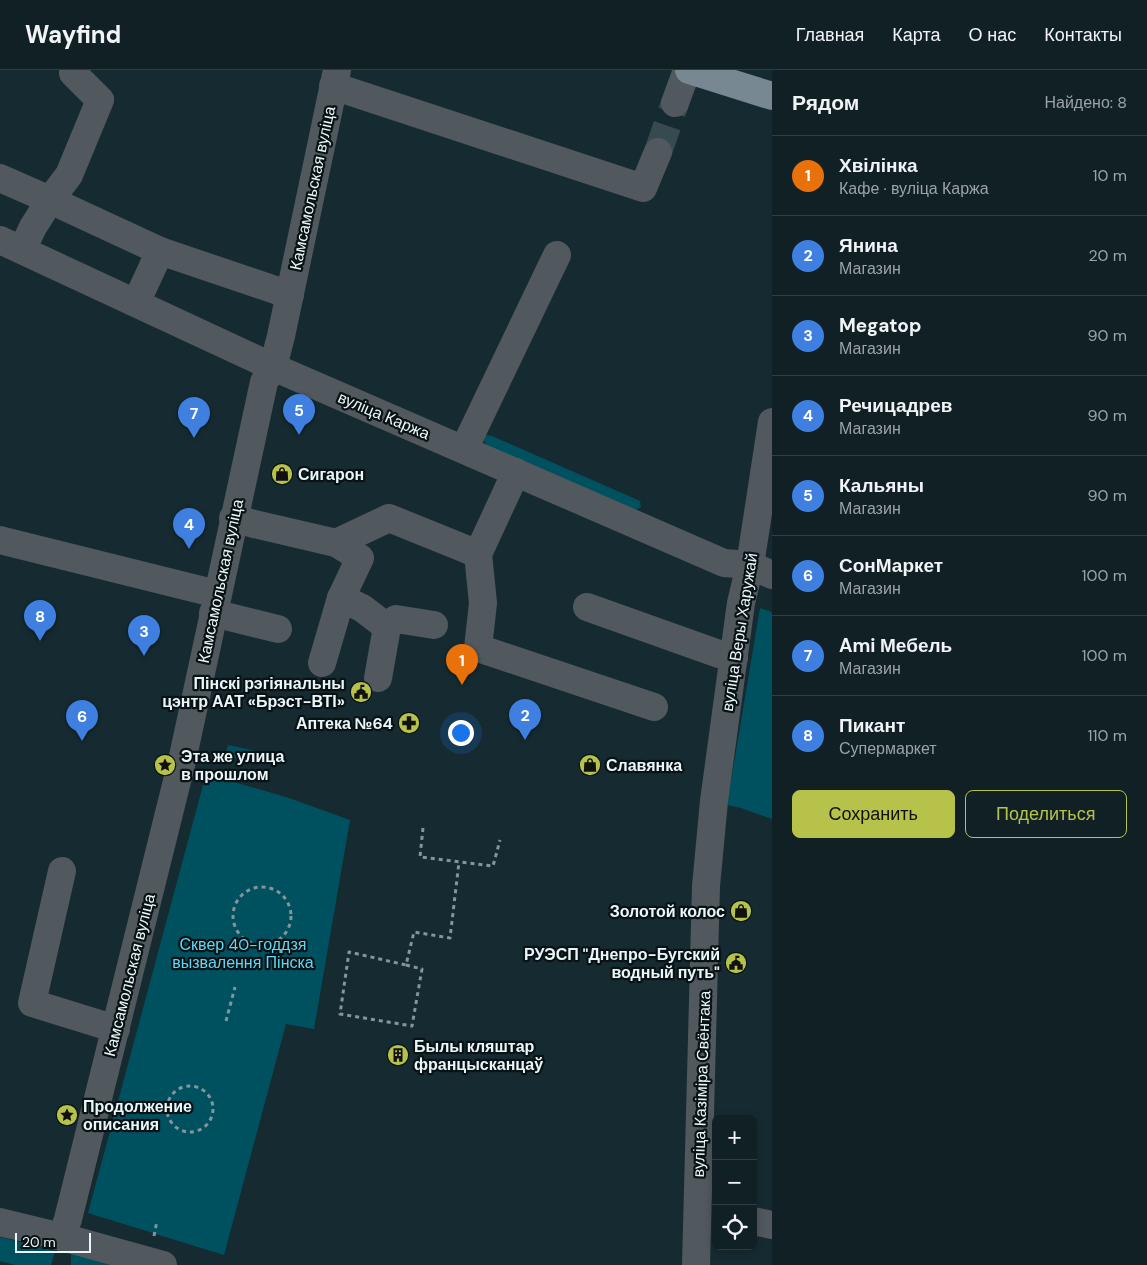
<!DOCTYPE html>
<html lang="ru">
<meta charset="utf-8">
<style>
body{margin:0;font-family:"DM Sans",sans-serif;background:#19282d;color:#f1f3f6}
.controls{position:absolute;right:15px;bottom:15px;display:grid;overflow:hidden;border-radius:8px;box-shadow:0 2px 8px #0003}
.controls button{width:45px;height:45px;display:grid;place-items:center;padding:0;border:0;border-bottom:1px solid #303e42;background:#102025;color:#f1f3f6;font:25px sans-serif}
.scale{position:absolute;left:15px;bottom:12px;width:76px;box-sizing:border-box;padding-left:5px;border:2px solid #eaf7fa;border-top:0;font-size:14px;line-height:18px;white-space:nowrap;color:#eaf7fa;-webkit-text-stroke:4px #091214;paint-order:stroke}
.you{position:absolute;left:460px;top:662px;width:18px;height:18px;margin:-12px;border:4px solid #fff;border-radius:50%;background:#1a73e8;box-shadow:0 0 0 8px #1a73e833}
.badge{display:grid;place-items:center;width:32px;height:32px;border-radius:50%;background:#b6c249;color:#fff;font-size:16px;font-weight:700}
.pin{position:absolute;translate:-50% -41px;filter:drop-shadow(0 1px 2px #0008)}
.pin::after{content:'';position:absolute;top:26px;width:18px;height:15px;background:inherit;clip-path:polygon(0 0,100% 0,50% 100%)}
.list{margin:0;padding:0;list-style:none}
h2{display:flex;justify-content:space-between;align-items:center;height:65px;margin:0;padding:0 20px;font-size:21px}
h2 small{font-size:16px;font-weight:400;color:#9ca3a7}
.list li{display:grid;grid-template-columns:32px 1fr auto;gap:15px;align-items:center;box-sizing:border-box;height:80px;padding:0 20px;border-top:1px solid #303e42}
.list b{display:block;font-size:19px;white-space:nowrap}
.list p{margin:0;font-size:16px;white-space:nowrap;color:#9ca3a7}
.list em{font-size:16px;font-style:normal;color:#9ca3a7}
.actions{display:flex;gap:10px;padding:15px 20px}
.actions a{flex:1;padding:11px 0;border:1px solid #b6c249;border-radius:8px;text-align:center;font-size:18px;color:#b6c249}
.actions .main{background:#b6c249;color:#111}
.icon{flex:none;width:28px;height:28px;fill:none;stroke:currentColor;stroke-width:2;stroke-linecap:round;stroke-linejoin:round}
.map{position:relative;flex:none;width:772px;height:1195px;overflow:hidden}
header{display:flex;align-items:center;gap:30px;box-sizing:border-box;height:70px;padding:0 25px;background:#102025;border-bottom:1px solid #303e42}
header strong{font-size:24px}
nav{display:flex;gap:28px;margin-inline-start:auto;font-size:18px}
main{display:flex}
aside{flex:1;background:#102025}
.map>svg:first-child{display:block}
.green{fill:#005160}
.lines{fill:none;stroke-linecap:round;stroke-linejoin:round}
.minor-tunnel{stroke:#364a4f;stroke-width:28;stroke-dasharray:28 14;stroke-linecap:butt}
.path{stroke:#85959a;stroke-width:3;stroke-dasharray:4 4;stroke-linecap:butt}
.minor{stroke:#51585e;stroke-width:28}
.major{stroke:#788893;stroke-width:28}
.labels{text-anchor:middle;stroke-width:4.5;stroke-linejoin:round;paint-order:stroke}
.street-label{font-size:16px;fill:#eaf7fa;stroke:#091214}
.poi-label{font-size:16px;font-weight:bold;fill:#eaf7fa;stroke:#091214;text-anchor:start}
.park-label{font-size:16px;fill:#60d7f4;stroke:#091214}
</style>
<header>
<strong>Wayfind</strong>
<nav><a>Главная</a><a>Карта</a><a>О нас</a><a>Контакты</a></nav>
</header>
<main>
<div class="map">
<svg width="772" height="1195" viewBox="0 0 772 1195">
<rect width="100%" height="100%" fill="#162b31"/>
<g class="green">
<path d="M 486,365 L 492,366 L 640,431 L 641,437 L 634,441 L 488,376 L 483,370 Z"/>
<path d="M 760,538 L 772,542 L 772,749 L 741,738 L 727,735 Z"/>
<path d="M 228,675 L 261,682 L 256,690 L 251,692 L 229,687 L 226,682 Z"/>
<path d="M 206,704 L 286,727 L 350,750 L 314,959 L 286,954 L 224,1185 L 88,1143 Z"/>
<path d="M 0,1167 L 55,1181 L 51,1195 L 15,1195 L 0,1191 Z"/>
<path d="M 71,1182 L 119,1195 L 71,1195 Z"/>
</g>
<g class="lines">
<path class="minor-tunnel" d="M 658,82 L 675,33"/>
<g class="path">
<path d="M 423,758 L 420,787 L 493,796 L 500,770"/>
<circle cx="262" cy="846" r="29"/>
<path d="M 406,895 L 422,899 L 412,956 L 340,944 L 349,882 L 406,895 L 414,862 L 450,868 L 459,792"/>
<path d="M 226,951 L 235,917"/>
<circle cx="190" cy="1039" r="23"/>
<path d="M 154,1166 L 157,1151"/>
</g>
<g class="minor">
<path d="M 333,16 L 643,118 L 658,82"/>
<path d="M 675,33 L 687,0"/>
<path d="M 0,108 L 50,130 L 160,181 L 290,225"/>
<path d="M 0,170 L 273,297 L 724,493 L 750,495 L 772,505"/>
<path d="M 22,180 L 33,157 L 50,130 L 69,105 L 100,30 L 73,3 L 75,0"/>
<path d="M 136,233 L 160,181"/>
<path d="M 464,379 L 557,185"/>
<path d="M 516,402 L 478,484 L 483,533 L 478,578 L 654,637"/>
<path d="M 233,448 L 254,454 L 336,473 L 389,448 L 478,484"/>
<path d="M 0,470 L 217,524"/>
<path d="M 341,528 L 362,538 L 387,557 L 378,608"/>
<path d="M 587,537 L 719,584 L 734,588"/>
<path d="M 213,543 L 278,559"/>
<path d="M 387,557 L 396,549 L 434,555"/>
<path d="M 322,593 L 341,528 L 360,488 L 336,473"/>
<path d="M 62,801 L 32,933 L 116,959"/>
<path d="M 753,1151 L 772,1155"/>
<path d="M 0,1152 L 62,1167 L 163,1195"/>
<path d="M 62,1167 L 68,1149 L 182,691 L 264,312 L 273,297 L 281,266 L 337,0"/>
<path d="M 696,1195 L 706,816 L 714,731 L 741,533 L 750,495 L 772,352"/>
</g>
<path class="major" d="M 689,0 L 772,26"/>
</g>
<defs>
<g id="shop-disc" transform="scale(1.125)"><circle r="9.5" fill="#b6c249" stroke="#091214"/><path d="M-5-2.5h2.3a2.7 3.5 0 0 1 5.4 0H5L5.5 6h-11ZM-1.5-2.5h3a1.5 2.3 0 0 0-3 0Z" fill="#111"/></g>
<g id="civic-disc" transform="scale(1.125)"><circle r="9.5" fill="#b6c249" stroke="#091214"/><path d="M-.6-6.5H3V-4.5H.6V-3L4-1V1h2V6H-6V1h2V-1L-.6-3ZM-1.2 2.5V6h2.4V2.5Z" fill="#111"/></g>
<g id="pharmacy-disc" transform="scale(1.125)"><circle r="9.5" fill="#b6c249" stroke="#091214"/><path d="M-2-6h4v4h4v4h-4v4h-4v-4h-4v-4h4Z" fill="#111"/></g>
<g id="sight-disc" transform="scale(1.125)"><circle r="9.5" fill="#b6c249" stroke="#091214"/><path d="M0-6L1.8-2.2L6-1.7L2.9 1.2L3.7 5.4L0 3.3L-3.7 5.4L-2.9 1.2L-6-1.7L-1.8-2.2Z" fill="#111"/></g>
<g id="building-disc" transform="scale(1.125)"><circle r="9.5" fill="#b6c249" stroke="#091214"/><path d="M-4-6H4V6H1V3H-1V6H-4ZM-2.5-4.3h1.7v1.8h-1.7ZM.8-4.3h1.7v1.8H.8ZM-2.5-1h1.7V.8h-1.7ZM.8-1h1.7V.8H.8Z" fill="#111"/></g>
</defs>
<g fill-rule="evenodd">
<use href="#shop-disc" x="282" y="404"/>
<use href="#civic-disc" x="361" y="622"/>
<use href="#pharmacy-disc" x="409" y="653"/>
<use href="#sight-disc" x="165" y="695"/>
<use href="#shop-disc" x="590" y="695"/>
<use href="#shop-disc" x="741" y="841"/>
<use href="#civic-disc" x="736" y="893"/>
<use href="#building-disc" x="398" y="985"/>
<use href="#sight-disc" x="67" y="1045"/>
</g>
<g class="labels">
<g class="street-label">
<text transform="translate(312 118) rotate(-78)" y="6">Камсамольская вуліца</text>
<text transform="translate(384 345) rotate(23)" y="6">вуліца Каржа</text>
<text transform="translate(220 511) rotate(-78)" y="6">Камсамольская вуліца</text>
<text transform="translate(739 562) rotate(-81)" y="6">вуліца Веры Харужай</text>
<text transform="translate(129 905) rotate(-76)" y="6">Камсамольская вуліца</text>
<text transform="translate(701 1014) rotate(-88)" y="6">вуліца Казіміра Свёнтака</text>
</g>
<g class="poi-label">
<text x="298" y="410">Сигарон</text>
<text x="345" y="619" text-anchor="end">Пінскі рэгіянальны<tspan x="345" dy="18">цэнтр ААТ «Брэст-ВТІ»</tspan></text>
<text x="393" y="659" text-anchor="end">Аптека №64</text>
<text x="181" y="692">Эта же улица<tspan x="181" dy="18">в прошлом</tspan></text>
<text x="606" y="701">Славянка</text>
<text x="725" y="847" text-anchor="end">Золотой колос</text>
<text x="720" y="890" text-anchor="end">РУЭСП "Днепро-Бугский<tspan x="720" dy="18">водный путь"</tspan></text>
<text x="414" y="982">Былы кляштар<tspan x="414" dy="18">францысканцаў</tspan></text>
<text x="83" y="1042">Продолжение<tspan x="83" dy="18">описания</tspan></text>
</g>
<g class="park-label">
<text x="243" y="880">Сквер 40-годдзя<tspan x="243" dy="18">вызвалення Пінска</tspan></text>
</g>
</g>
</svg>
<div class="controls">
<button>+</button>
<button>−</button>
<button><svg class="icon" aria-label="locate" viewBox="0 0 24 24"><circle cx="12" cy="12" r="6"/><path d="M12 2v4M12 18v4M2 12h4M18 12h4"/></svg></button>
</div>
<div class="scale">20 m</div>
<div class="you"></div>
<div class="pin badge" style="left:462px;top:615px;background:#e8710a">1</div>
<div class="pin badge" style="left:525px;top:670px;background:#3f7fe0">2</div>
<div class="pin badge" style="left:144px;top:586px;background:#3f7fe0">3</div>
<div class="pin badge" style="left:189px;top:479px;background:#3f7fe0">4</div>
<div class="pin badge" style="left:299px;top:365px;background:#3f7fe0">5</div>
<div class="pin badge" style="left:82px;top:671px;background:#3f7fe0">6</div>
<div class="pin badge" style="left:194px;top:368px;background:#3f7fe0">7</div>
<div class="pin badge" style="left:40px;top:571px;background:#3f7fe0">8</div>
</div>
<aside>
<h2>Рядом<small>Найдено: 8</small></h2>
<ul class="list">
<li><span class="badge" style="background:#e8710a">1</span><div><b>Хвілінка</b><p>Кафе · вуліца Каржа</p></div><em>10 m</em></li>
<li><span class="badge" style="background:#3f7fe0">2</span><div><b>Янина</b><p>Магазин</p></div><em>20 m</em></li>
<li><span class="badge" style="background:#3f7fe0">3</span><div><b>Megatop</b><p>Магазин</p></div><em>90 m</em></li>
<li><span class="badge" style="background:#3f7fe0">4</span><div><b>Речицадрев</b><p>Магазин</p></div><em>90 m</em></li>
<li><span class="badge" style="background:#3f7fe0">5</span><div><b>Кальяны</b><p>Магазин</p></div><em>90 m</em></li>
<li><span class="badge" style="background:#3f7fe0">6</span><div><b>СонМаркет</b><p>Магазин</p></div><em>100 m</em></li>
<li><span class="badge" style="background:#3f7fe0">7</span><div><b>Ami Мебель</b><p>Магазин</p></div><em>100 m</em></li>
<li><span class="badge" style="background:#3f7fe0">8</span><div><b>Пикант</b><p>Супермаркет</p></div><em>110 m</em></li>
</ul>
<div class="actions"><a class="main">Сохранить</a><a>Поделиться</a></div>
</aside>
</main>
